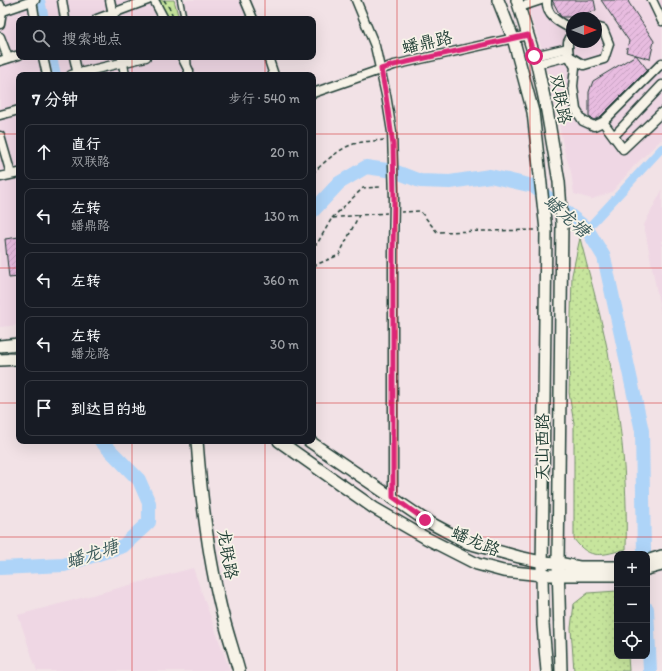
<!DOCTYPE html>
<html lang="zh">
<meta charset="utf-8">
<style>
body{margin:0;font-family:Itim,"LXGW WenKai TC",sans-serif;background:#20242c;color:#f1f3f6}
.controls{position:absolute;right:12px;bottom:12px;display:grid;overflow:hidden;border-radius:8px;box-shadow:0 4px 16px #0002}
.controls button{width:36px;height:36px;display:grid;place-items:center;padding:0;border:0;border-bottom:1px solid #363941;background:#171b24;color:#f1f3f6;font:20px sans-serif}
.compass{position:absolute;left:566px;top:12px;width:36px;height:36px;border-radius:50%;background:#171b24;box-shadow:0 4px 16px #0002;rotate:90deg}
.stop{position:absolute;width:12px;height:12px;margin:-9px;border:3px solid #db2777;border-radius:50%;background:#fff}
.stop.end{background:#db2777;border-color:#fff;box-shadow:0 1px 4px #0008}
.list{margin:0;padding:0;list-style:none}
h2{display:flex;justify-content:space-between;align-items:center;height:52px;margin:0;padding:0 16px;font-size:17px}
h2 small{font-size:13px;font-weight:400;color:#9ea1a6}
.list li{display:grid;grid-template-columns:26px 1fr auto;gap:12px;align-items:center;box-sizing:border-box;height:56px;margin:0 8px 8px;padding:0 8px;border:1px solid #363941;border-radius:8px}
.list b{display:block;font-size:15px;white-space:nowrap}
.list p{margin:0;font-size:13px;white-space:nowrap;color:#9ea1a6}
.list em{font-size:13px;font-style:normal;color:#9ea1a6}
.icon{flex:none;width:22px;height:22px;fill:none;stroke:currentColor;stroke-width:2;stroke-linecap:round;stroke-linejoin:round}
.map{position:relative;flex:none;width:662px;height:671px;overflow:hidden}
.search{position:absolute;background:#171b24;box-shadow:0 4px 16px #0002;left:16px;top:16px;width:300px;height:44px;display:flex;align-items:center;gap:10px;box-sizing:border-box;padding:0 14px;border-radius:8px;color:#9ea1a6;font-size:15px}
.panel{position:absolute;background:#171b24;box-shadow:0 4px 16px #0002;left:16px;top:72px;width:300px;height:372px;border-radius:8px}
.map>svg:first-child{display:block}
.built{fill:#efd7e4;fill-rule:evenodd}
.grass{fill:url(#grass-dots);stroke:#739168}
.garden{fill:#c7e59d;stroke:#739168}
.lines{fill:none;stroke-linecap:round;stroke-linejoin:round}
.canal{stroke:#aed4f8;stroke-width:8}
.river{stroke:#aed4f8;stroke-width:14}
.building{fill:url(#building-hatch);stroke:#1f3d34}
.lane-casing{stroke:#1f3d34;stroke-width:7}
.street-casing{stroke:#1f3d34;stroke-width:11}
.secondary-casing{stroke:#1f3d34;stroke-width:14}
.path{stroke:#1f3d34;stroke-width:1.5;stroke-dasharray:4 3;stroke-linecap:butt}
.lane{stroke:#f7f3e8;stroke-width:4}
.street{stroke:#f7f3e8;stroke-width:8}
.secondary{stroke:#f7f3e8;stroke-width:11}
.route{stroke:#db2777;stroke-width:5}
.grid{fill:none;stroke:#d62828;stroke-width:1;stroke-opacity:0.55}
.labels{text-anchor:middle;stroke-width:3.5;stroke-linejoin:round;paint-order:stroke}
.street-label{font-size:17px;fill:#1f3d34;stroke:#f7f3e8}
.water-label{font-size:18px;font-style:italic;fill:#3c5b5b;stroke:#f7f3e8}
</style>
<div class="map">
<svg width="662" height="671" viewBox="0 0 662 671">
<defs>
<pattern id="grass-dots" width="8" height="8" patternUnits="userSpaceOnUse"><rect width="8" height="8" fill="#c7e59d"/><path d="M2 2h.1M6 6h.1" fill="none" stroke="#aac588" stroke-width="1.8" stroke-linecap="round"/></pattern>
<pattern id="building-hatch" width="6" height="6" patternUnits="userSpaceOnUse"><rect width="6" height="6" fill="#e8bce0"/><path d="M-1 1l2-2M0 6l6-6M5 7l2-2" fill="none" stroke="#c7a2c1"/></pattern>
</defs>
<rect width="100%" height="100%" fill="#f2e2e6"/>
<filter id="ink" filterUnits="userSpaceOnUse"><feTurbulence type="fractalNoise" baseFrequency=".025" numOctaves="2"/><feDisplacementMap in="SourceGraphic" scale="8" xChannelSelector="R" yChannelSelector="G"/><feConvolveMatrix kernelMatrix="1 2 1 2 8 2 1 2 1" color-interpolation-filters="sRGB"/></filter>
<g filter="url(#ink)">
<g class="built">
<path d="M 0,0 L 242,0 L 250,19 L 19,19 L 19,57 L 265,57 L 271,75 L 19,75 L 19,325 L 0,327 Z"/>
<path d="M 525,0 L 662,0 L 662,139 L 634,166 L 612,192 L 592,199 L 574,194 L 571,172 L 564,150 L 551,83 L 541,46 ZM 572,18 L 596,18 L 596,42 L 572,42 Z"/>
<path d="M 662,190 L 662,319 L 644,225 Z"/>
<path d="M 193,568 L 230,671 L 37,671 L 18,615 Z"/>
</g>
<g class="grass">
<path d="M 580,238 C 588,271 598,304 605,338 C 620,408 628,477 626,549 C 603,555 590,561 574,539 L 574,424 L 569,393 L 572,275 Z"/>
<path d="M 617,591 L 617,656 L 628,656 L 629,671 L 574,671 L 571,628 L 574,604 L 588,593 Z"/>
</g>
<path class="garden" d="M 156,0 L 174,0 L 179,19 L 165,19 Z"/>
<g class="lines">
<g class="canal">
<path d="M 41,0 L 45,19"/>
<path d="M 53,57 L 57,75"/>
<path d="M 587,229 L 662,148"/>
</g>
<g class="river">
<path d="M 313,211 L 339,183 L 366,167 L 394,171 L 420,181 L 450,182 L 490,176 L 533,186 L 587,229 L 604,257 L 642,431 L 644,554"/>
<path d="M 0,568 L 64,565 L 123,546 L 149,522 L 149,503 L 139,480 L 101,441"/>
<path d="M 647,609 L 650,671"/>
</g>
</g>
<g class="building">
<path d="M 552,0 L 594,0 L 596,10 L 581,17 L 561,17 Z"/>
<path d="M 601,0 L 628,0 L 629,3 L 654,41 L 650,59 L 626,52 L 629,41 Z"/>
<path d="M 636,55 L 647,69 L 646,71 L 600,117 L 594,120 L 589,117 L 589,92 L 593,81 Z"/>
<path d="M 19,237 L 19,277 L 9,278 L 5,239 Z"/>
</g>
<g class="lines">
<g class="lane-casing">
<g id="lane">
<path d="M 180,0 L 184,19"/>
<path d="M 188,57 L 189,75"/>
</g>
</g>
<g class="street-casing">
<g id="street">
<path d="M 32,0 L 35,19"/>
<path d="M 62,0 L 65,19"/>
<path d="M 110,0 L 114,19"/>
<path d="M 154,0 L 164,19"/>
<path d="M 245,0 L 253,19"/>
<path d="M 356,0 L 375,46 L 386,95 L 392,132 L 394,199 L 393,253 L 393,497"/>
<path d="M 547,0 C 545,16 560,23 572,29"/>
<path d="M 652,0 L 662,21"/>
<path d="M 0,5 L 2,11 L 0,24"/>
<path d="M 520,7 L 541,0"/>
<path d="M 0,12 L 35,0"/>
<path d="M 97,19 L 148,0"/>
<path d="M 0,37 L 8,58"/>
<path d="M 568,48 L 569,56 L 575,67 L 573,86 L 576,110 L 583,121 L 594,126 L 603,122 L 662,63"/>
<path d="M 534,56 L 568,48 L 568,42 L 572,34"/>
<path d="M 43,57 L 47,75"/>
<path d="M 74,57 L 78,75"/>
<path d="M 182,57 L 189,71"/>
<path d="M 268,57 L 274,75"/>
<path d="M 122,58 L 125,75"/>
<path d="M 0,61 L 19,55"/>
<path d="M 537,64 L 569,56 L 584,65 L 604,59 L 609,44 L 603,29 L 596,27"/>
<path d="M 71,75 L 146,57"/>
<path d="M 313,93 L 394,65 L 528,35"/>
<path d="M 0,115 L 19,110"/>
<path d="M 603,122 L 623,149 L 662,112"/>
<path d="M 0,136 L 11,174"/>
<path d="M 614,136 L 662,85"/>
<path d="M 0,177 L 19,173"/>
</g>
</g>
<g class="secondary-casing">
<g id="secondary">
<path d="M 498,0 L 513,38 L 533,112 L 546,230 L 542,575 L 543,625 L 547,671"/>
<path d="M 517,0 L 537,64 L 547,111 L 559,182 L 562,223 L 558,563 L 561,671"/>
<path d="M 0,346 L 19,344"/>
<path d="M 0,360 L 19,359"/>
<path d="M 197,441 C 201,495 207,550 220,604 C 225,626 233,649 239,671"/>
<path d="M 279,441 L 374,508 L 426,538 L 477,564 L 503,571 L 542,575 L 617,575"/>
<path d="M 309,441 L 425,520 L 468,543 L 519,557 L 542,562 L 558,563 L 579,567 L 617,567"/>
<path d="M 647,561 L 662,556"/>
<path d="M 647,569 L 662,565"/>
</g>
</g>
<g class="path">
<path d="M 164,0 L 170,9 L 174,19"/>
<path d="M 313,173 C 322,164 339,149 351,145 C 361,141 374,141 385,140"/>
<path d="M 401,212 L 420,211 L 437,232 L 537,230"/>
<path d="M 332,218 L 363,188 L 380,187"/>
<path d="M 313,244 L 317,244 L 332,218 L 359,215"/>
<path d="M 313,266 L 339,255 L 359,215 L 387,213"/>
</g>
<use href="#lane" class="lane"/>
<use href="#street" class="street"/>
<use href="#secondary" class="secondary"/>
</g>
</g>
<g class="lines" filter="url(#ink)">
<path class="route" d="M 425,520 L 393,497 L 393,253 L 394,199 L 393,145 L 386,96 L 381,69 L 394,65 L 528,35 L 534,56"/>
</g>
<path class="grid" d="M 132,0 L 132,19M 265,0 L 265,19M 397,0 L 397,671M 530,0 L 530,671M 132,57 L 132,75M 265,57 L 265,75M 0,134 L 19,134M 313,134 L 662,134M 0,268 L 19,268M 313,268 L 662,268M 0,403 L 19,403M 313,403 L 662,403M 132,441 L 132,671M 265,441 L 265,671M 0,537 L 662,537"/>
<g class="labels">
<g class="street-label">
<text transform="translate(427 42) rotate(-13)" y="6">蟠鼎路</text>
<text transform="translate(561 99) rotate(79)" y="6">双联路</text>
<text transform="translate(542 447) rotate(-90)" y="6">天山西路</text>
<text transform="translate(476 541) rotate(23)" y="6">蟠龙路</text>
<text transform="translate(228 554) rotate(80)" y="6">龙联路</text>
</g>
<g class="water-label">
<text transform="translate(567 216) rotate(42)" y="6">蟠龙塘</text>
<text transform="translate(92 554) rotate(-18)" y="6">蟠龙塘</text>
</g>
</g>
</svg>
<div class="controls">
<button>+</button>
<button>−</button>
<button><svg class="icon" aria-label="locate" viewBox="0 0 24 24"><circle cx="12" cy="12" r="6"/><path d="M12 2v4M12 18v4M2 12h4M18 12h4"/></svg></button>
</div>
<svg class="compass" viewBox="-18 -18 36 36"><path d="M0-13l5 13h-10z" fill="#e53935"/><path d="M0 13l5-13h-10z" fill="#9ea1a6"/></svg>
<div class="stop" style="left:534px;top:56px"></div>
<div class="stop end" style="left:425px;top:520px"></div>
<div class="search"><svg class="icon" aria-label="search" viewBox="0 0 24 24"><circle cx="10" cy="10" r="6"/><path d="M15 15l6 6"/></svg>搜索地点</div>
<section class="panel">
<h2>7 分钟<small>步行 · 540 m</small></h2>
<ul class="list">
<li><svg class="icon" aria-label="ahead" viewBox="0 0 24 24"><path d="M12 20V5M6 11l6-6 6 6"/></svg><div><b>直行</b><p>双联路</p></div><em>20 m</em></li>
<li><svg class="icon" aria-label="left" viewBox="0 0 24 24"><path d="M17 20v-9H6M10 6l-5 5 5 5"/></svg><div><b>左转</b><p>蟠鼎路</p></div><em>130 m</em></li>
<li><svg class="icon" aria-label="left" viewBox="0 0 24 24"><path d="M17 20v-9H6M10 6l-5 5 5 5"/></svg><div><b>左转</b></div><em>360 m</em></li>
<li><svg class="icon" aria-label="left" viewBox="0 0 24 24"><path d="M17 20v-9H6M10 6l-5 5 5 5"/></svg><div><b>左转</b><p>蟠龙路</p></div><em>30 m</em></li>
<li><svg class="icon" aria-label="arrive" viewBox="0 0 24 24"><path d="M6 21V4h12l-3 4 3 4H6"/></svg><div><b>到达目的地</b></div></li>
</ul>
</section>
</div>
